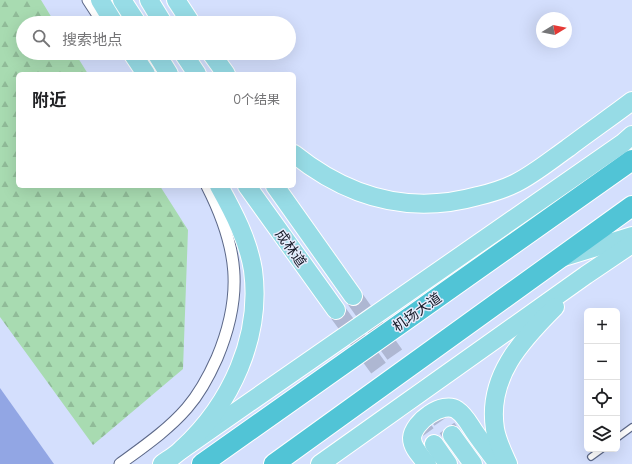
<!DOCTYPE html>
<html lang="zh">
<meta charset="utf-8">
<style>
body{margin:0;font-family:Mulish,"Noto Sans SC",sans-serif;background:#f6f6f6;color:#202124}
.controls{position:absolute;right:12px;bottom:12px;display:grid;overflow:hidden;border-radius:6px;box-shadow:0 4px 16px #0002}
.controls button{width:36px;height:36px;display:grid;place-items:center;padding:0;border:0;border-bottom:1px solid #e0e0e0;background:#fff;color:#202124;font:20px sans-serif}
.compass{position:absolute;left:536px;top:12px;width:36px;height:36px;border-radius:50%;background:#fff;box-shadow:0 4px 16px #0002;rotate:80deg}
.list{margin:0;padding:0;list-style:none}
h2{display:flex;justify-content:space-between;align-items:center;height:52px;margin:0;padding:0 16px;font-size:17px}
h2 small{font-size:13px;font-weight:400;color:#757577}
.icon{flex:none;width:22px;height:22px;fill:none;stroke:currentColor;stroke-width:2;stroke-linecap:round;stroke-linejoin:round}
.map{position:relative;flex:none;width:632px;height:464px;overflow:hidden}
.search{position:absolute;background:#fff;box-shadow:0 4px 16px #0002;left:16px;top:16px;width:280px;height:44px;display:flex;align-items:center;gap:10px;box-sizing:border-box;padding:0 14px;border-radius:22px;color:#757577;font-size:15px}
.panel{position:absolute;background:#fff;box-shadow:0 4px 16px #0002;left:16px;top:72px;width:280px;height:116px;border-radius:6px}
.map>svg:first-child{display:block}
.forest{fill:url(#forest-firs)}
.water{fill:#92a6e4}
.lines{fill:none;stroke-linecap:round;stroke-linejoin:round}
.primary-tunnel{stroke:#aeb7d2;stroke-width:18;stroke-dasharray:18 9;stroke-linecap:butt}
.lane-casing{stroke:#5c6888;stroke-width:8}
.street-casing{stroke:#5c6888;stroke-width:13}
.primary-casing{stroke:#fff;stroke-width:20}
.highway-casing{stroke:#fff;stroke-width:22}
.lane{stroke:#fff;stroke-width:5.5}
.street{stroke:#fff;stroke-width:11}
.primary{stroke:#97dce6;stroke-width:18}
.highway{stroke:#51c4d6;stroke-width:20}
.labels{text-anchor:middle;stroke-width:3;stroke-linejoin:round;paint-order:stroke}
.street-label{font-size:14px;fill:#141825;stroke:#e7ecfc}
</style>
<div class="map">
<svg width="632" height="464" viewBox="0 0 632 464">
<defs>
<pattern id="forest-firs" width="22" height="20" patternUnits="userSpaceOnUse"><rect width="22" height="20" fill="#a8dbb1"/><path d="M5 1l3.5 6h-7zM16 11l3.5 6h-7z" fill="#90bb98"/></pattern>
</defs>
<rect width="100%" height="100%" fill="#d4dffd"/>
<path class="forest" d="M 0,0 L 41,0 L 55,23 L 23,23 L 23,53 L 75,53 L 88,74 L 18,74 L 18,186 L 160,186 L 188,230 L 183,369 L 93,445 L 0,317 Z"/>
<path class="water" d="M 0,388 L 54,464 L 0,464 Z"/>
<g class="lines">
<g class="primary-tunnel">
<path d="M 353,296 L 452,435"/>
<path d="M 336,310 L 434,444"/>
</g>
<g class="lane-casing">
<g id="lane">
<path d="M 617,438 L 632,427"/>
<path d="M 591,457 L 602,449"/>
</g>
</g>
<g class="street-casing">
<g id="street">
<path d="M 88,0 L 103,23"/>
<path d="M 120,464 C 143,447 168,430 187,408 C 200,393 209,376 217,358 C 244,294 238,247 207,186"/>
</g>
</g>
<g class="primary-casing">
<g id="primary">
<path d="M 100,0 L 114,23"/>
<path d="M 122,0 L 137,23"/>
<path d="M 149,0 L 163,23"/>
<path d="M 176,0 L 191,23"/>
<path d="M 132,53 L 146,74"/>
<path d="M 156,53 L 169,74"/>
<path d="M 183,53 L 197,74"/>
<path d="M 211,53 L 226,74"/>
<path d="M 294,154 C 349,198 410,215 478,196 C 491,193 504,189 516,183 C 534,174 551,160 568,148 C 589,132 611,117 632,101"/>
<path d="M 247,186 L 336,310"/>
<path d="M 275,186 L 353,296"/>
<path d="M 564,257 L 632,236"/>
<path d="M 452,435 L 473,464"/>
<path d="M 434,444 L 448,464"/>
<path d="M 181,450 L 623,143 L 632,135"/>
<path d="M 162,464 C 169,459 176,455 182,449 C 231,404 262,337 253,270 C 248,240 234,213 219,186"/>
<path d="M 320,464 L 586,275 L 632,244"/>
<path d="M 427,464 C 421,456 412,448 412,438 C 413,422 443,400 457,410 C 466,416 470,426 476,434 C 483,444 491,454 498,464"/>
<path d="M 508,464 C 503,453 497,441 495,429 C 487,377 521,341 555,307"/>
</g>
</g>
<g class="highway-casing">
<g id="highway">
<path d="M 202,464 L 632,160"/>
<path d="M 274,464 L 632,206"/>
</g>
</g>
<use href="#lane" class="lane"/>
<use href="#street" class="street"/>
<use href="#primary" class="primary"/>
<use href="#highway" class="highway"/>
</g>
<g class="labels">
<g class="street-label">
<text transform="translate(291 248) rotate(55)" y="5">成林道</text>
<text transform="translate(417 312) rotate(-35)" y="5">机场大道</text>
</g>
</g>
</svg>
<div class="controls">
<button>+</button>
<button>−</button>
<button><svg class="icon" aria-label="locate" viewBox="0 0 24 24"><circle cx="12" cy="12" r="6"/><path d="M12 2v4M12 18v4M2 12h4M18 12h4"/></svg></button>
<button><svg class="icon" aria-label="layers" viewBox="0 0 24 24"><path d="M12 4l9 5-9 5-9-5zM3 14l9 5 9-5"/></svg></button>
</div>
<svg class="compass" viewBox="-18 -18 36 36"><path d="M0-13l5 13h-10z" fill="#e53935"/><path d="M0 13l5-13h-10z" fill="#757577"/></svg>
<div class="search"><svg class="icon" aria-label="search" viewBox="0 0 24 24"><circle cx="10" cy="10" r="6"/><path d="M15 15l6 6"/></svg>搜索地点</div>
<section class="panel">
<h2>附近<small>0个结果</small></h2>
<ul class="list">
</ul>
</section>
</div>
